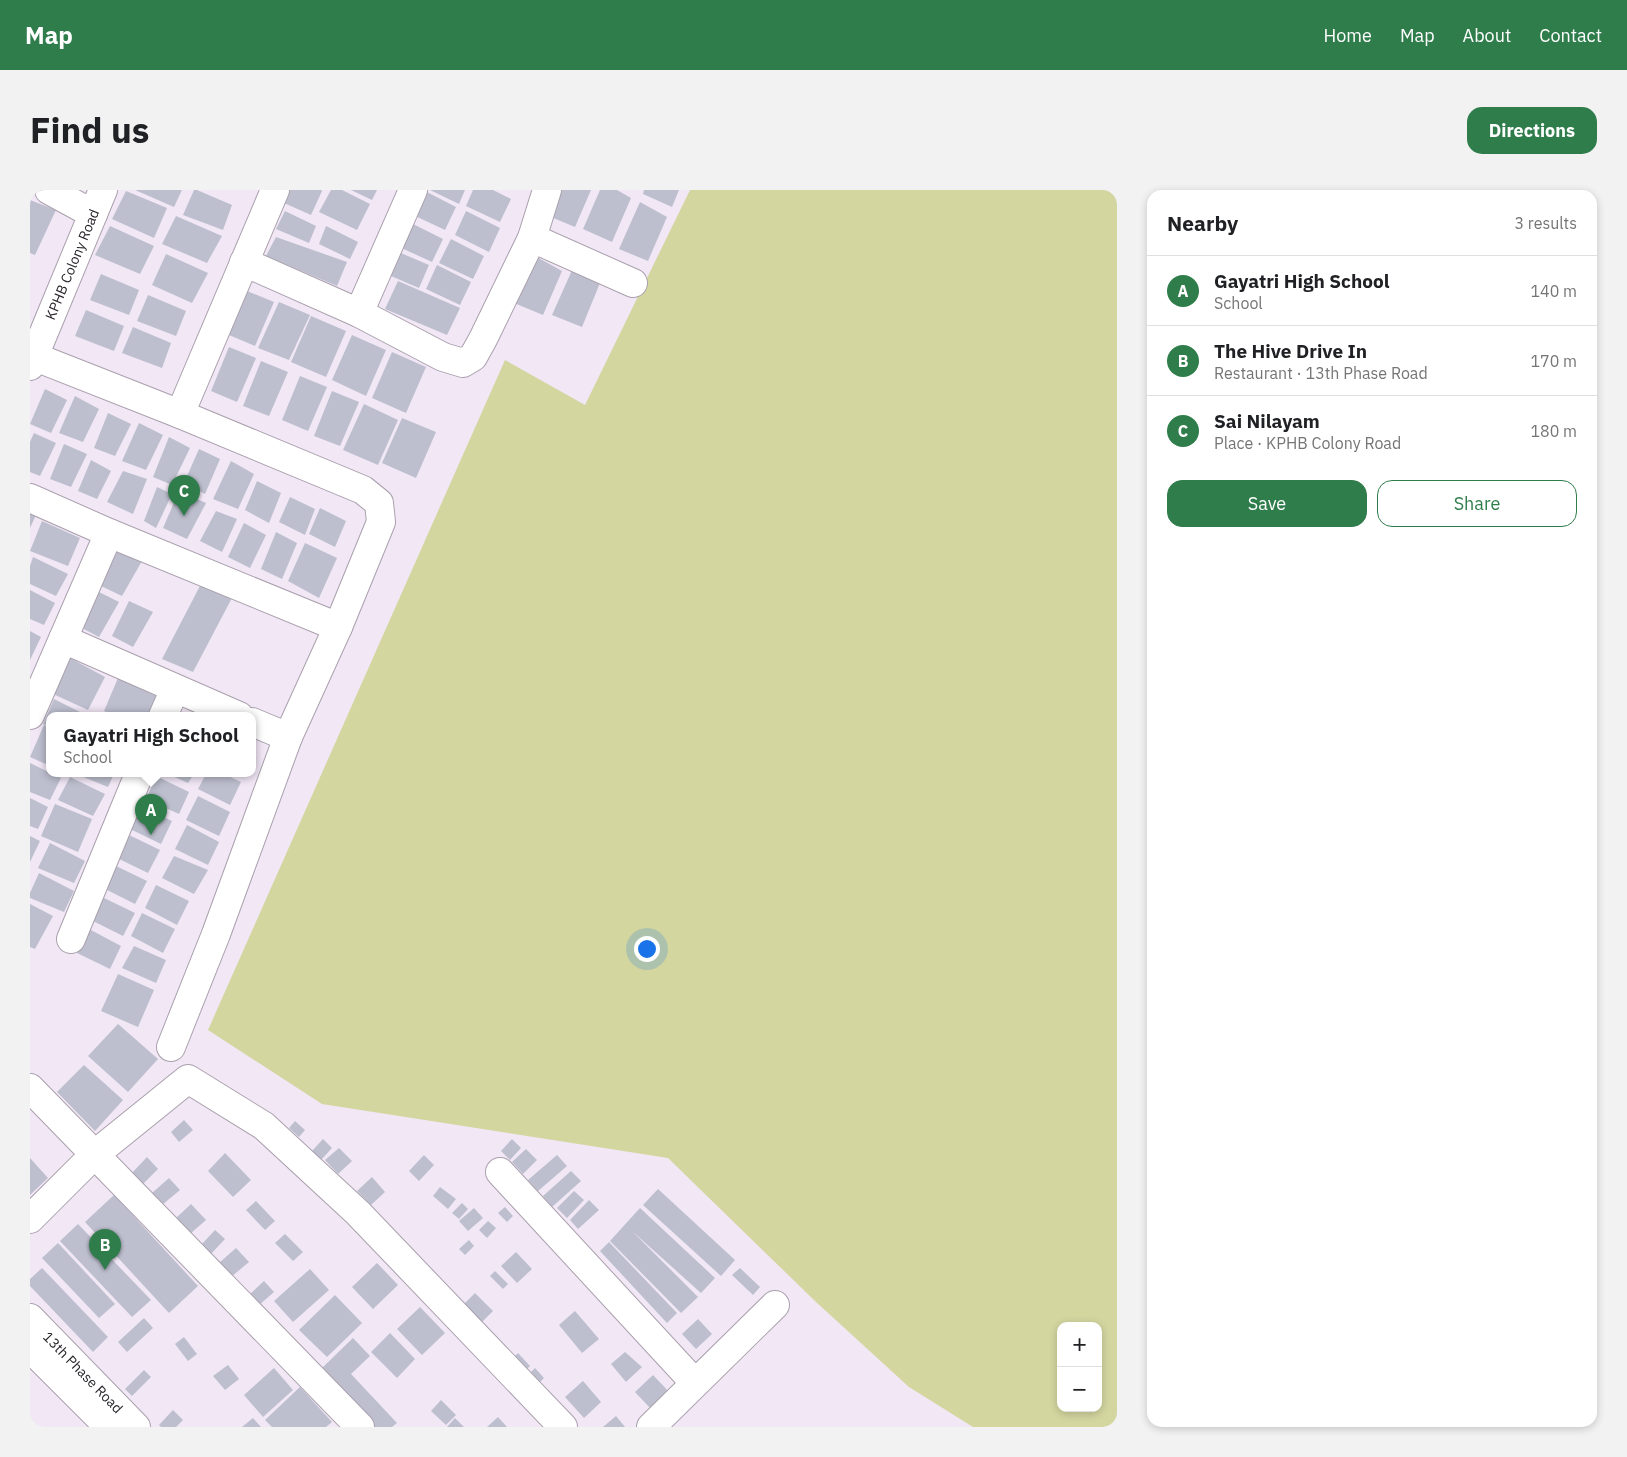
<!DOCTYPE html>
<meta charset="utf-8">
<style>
body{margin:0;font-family:"IBM Plex Sans",sans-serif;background:#f2f2f2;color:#202124}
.controls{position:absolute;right:15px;bottom:15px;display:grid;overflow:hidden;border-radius:10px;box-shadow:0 2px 8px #0003}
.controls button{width:45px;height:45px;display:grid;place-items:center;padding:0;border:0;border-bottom:1px solid #e0e0e0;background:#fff;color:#202124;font:25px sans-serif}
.you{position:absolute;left:616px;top:758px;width:18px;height:18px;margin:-12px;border:4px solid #fff;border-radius:50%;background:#1a73e8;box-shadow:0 0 0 8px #1a73e833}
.badge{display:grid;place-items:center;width:32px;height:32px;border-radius:50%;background:#307d4c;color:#fff;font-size:16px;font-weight:700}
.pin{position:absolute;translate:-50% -41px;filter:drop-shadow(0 1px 2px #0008)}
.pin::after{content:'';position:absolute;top:26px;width:18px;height:15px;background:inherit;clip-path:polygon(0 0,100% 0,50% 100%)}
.popup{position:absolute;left:16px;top:522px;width:210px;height:65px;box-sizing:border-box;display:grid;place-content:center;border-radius:10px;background:#fff;filter:drop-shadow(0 1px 4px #0005);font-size:16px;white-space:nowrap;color:#757577}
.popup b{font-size:19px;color:#202124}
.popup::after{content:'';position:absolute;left:50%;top:100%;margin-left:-10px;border:10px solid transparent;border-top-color:#fff}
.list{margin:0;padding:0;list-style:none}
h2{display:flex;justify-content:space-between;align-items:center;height:65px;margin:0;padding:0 20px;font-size:21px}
h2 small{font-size:16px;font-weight:400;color:#757577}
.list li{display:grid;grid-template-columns:32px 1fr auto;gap:15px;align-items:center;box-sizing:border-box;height:70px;padding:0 20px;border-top:1px solid #e0e0e0}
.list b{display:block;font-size:19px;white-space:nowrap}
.list p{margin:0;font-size:16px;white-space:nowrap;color:#757577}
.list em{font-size:16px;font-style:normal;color:#757577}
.actions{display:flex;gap:10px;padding:15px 20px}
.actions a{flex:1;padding:11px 0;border:1px solid #307d4c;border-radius:15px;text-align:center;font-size:18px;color:#307d4c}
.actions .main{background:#307d4c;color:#fff}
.map{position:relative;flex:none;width:1087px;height:1237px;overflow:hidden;border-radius:15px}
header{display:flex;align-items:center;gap:30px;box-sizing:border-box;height:70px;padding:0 25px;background:#307d4c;color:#fff}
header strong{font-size:24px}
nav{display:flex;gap:28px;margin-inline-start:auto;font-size:18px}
.intro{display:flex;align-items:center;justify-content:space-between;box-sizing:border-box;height:120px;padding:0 30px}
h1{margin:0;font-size:35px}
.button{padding:12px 22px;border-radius:15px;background:#307d4c;color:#fff;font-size:18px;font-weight:700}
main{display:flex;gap:30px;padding:0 30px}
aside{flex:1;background:#fff;border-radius:15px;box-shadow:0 2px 8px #0003}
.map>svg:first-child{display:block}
.green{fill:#d3d69f;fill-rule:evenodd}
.building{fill:#bdbfcf}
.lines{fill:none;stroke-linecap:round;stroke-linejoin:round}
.minor-casing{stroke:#aaa0ad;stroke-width:30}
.minor{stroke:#fff;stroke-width:28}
.labels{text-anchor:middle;stroke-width:4;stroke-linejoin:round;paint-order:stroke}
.street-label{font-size:14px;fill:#29252b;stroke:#f1e7f5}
</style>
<header>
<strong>Map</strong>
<nav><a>Home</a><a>Map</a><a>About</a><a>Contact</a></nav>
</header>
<div class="intro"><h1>Find us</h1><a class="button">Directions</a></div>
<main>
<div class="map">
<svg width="1087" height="1237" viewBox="0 0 1087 1237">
<rect width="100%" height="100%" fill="#f1e7f5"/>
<path class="green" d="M 660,0 L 1087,0 L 1087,1237 L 943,1237 L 879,1197 L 786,1112 L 638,968 L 292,914 L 178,840 L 475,170 L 555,215 ZM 1031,1136 L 1068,1136 L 1068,1218 L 1031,1218 Z"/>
<g class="building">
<path d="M 105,0 L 152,0 L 144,17 Z"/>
<path d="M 164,0 L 167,0 L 202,15 L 193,40 L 153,25 Z"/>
<path d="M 260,0 L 291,0 L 292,1 L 281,25 L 254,13 Z"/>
<path d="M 301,0 L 312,0 L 340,14 L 327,40 L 289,22 Z"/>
<path d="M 321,0 L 347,0 L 342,10 Z"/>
<path d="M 393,0 L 426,17 L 415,40 L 381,24 Z"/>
<path d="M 400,0 L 435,0 L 429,14 Z"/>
<path d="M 443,0 L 463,0 L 481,9 L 470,32 L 436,16 Z"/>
<path d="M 527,0 L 561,0 L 545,37 L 516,25 Z"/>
<path d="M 570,0 L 587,0 L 601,8 L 582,52 L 553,39 Z"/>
<path d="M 614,0 L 649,0 L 642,17 L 613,4 Z"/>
<path d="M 96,1 L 137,18 L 124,48 L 82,29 Z"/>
<path d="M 0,10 L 26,20 L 5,65 L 0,63 Z"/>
<path d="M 610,12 L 637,27 L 618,71 L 589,59 Z"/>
<path d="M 255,21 L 286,36 L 279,53 L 246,39 Z"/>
<path d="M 436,21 L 470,38 L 459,62 L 425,45 Z"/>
<path d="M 146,26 L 192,46 L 177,73 L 132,54 Z"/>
<path d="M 379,32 L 413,49 L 402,72 L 367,56 Z"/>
<path d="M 80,36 L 124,56 L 110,84 L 65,65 Z"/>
<path d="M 296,36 L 328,52 L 320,69 L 289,54 Z"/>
<path d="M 246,47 L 317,72 L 307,96 L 236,66 Z"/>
<path d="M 421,49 L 454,66 L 443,89 L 409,73 Z"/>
<path d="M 364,60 L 399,75 L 389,98 L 354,83 Z"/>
<path d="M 136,64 L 178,83 L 162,113 L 122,95 Z"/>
<path d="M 505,66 L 532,81 L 513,125 L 484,113 Z"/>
<path d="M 407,75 L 441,92 L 430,115 L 396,99 Z"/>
<path d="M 543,78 L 570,93 L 552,137 L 522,125 Z"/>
<path d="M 71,84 L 109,100 L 99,125 L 60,110 Z"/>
<path d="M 368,91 L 430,118 L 417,145 L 355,119 Z"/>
<path d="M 217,101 L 244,112 L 225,156 L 199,145 Z"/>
<path d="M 118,105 L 156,121 L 146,146 L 107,131 Z"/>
<path d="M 249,112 L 280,125 L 259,170 L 228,158 Z"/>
<path d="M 56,120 L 94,136 L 84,161 L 45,146 Z"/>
<path d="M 281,126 L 316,141 L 296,187 L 261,172 Z"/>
<path d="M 103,137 L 141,153 L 132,178 L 92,163 Z"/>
<path d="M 322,145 L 356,160 L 336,206 L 302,190 Z"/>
<path d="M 199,157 L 226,168 L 207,212 L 181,201 Z"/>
<path d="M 362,162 L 396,177 L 376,223 L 342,208 Z"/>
<path d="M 231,171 L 258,182 L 239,226 L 213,216 Z"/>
<path d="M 270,186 L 297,197 L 278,241 L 252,230 Z"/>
<path d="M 15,199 L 37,210 L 21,243 L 0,234 Z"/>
<path d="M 302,201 L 329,212 L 310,256 L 284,246 Z"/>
<path d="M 45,206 L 69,219 L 53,252 L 29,243 Z"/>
<path d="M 334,214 L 368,230 L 348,275 L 313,260 Z"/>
<path d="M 78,223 L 101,234 L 85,266 L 64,258 Z"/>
<path d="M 372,228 L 406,242 L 386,288 L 352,273 Z"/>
<path d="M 109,233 L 133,245 L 116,280 L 92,271 Z"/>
<path d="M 4,243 L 26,253 L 10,286 L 0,282 L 0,252 Z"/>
<path d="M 139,247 L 160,258 L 142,295 L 123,287 Z"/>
<path d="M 34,254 L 57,264 L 41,297 L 20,289 Z"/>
<path d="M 169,259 L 190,269 L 175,304 L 154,293 Z"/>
<path d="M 61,270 L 81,281 L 67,309 L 48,301 Z"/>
<path d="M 201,271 L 224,284 L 208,319 L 183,309 Z"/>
<path d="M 93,281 L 117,289 L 103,324 L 77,312 Z"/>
<path d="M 227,291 L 251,303 L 239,333 L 215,320 Z"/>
<path d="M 127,297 L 142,304 L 126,338 L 114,331 Z"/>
<path d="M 149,301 L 176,313 L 157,349 L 133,338 Z"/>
<path d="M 260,307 L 285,319 L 275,345 L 249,332 Z"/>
<path d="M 290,318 L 316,331 L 305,357 L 279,344 Z"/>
<path d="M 186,321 L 207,329 L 192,362 L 170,351 Z"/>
<path d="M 0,322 L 6,325 L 0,338 Z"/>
<path d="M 12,331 L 50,348 L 38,376 L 0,361 Z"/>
<path d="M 214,333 L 236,345 L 220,378 L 198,367 Z"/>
<path d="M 246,342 L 267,353 L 252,389 L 231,379 Z"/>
<path d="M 275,353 L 307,368 L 289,408 L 258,391 Z"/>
<path d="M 88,360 L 112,371 L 92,406 L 71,396 Z"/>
<path d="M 3,367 L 38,384 L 26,406 L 0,394 L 0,376 Z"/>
<path d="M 171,394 L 203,406 L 163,482 L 132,469 Z"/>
<path d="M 0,400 L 25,413 L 14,435 L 0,429 Z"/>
<path d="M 65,400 L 89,412 L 69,447 L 48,436 Z"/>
<path d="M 99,411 L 123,422 L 103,457 L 82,446 Z"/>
<path d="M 0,441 L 11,447 L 0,470 Z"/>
<path d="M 40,468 L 75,487 L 58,520 L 23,504 Z"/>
<path d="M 88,488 L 128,507 L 119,526 L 87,526 L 74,521 Z"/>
<path d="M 24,509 L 58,526 L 20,526 L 20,537 L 13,534 Z"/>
<path d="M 14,535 L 20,538 L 20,576 L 0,567 Z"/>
<path d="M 0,573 L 31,588 L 20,610 L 0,602 Z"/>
<path d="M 46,584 L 84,584 L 78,597 Z"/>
<path d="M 138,584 L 164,584 L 158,593 Z"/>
<path d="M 176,584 L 194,584 L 211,592 L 200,615 L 168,599 Z"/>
<path d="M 126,586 L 159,602 L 149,624 L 116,609 Z"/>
<path d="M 40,587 L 75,604 L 63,626 L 28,610 Z"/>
<path d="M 168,606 L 200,622 L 189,646 L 156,630 Z"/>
<path d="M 0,608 L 18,617 L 8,639 L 0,636 Z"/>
<path d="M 25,614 L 62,629 L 48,662 L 11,646 Z"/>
<path d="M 111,616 L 142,631 L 131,654 L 98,638 Z"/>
<path d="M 157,635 L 189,652 L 178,675 L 145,659 Z"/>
<path d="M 97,644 L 130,660 L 118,683 L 85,667 Z"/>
<path d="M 0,646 L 10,651 L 0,672 Z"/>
<path d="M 20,653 L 55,671 L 44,693 L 8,678 Z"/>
<path d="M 144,666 L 178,680 L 164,704 L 132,688 Z"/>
<path d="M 84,675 L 117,691 L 105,714 L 73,698 Z"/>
<path d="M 9,683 L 44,701 L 34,722 L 0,708 L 0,703 Z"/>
<path d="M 126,695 L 159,711 L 147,735 L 115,718 Z"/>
<path d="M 72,707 L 105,723 L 93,746 L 61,730 Z"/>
<path d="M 0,714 L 23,726 L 5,759 L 0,757 Z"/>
<path d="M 112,723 L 145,739 L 133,763 L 101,746 Z"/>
<path d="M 59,739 L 91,756 L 80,779 L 47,763 Z"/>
<path d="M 104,756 L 136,770 L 126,793 L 92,778 Z"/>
<path d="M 88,784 L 124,800 L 108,837 L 71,821 Z"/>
<path d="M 88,834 L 128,869 L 98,902 L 58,866 Z"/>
<path d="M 54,875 L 93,910 L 65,941 L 27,902 Z"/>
<path d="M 154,930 L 163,940 L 149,952 L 141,942 Z"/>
<path d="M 265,931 L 275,940 L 269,947 L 259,938 Z"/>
<path d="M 293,949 L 302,958 L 291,970 L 282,961 Z"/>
<path d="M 482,949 L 491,958 L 480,970 L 471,961 Z"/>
<path d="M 309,958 L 322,971 L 308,984 L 295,970 Z"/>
<path d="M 496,959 L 507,970 L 493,984 L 482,972 Z"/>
<path d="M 195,963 L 221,990 L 203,1007 L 178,981 Z"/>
<path d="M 394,965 L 404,975 L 389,991 L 379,981 Z"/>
<path d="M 527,965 L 537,976 L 508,1001 L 498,990 Z"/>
<path d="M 117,967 L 128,979 L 112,995 L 101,984 Z"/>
<path d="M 0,968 L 18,988 L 0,1005 Z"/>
<path d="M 541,981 L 551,991 L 522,1017 L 513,1006 Z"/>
<path d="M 342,987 L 355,1002 L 341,1015 L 327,1001 Z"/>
<path d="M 139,988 L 150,1000 L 132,1015 L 122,1003 Z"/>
<path d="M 410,997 L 426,1009 L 418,1019 L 403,1006 Z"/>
<path d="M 628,999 L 705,1070 L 691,1086 L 613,1015 Z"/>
<path d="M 544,1001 L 554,1010 L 537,1028 L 527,1018 Z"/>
<path d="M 84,1005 L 168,1096 L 139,1123 L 55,1032 Z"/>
<path d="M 559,1010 L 569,1020 L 548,1039 L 540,1030 Z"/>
<path d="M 226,1011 L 245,1031 L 235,1040 L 216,1020 Z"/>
<path d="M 432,1013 L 438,1019 L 429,1029 L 422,1023 Z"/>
<path d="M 161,1014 L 176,1030 L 160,1044 L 145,1029 Z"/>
<path d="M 475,1017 L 483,1026 L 477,1032 L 468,1023 Z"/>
<path d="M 444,1018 L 453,1028 L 438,1041 L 429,1031 Z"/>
<path d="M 610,1018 L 685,1088 L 671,1103 L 602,1041 L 668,1107 L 651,1123 L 580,1051 Z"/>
<path d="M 458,1031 L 466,1038 L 457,1048 L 449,1040 Z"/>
<path d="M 48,1034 L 121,1110 L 102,1127 L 30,1051 Z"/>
<path d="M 185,1040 L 195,1049 L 180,1065 L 170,1056 Z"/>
<path d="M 255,1044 L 273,1062 L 263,1071 L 245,1053 Z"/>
<path d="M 439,1050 L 444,1056 L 435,1065 L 429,1059 Z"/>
<path d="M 579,1052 L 647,1123 L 637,1133 L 570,1061 Z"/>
<path d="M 28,1053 L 85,1114 L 69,1128 L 12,1068 Z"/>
<path d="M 206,1058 L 219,1072 L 201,1087 L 189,1073 Z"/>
<path d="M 486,1062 L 502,1079 L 487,1093 L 471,1076 Z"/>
<path d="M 347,1073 L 368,1095 L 343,1119 L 322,1097 Z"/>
<path d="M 12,1078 L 78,1147 L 63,1162 L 0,1096 L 0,1089 Z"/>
<path d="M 710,1078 L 730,1097 L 723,1105 L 702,1085 Z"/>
<path d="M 280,1079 L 299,1100 L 263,1132 L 244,1111 Z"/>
<path d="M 465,1081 L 478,1094 L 473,1099 L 460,1086 Z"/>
<path d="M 234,1091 L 244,1102 L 228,1116 L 219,1105 Z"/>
<path d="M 445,1103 L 463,1121 L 450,1134 L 432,1116 Z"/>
<path d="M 305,1105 L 332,1133 L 297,1167 L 269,1140 Z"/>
<path d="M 390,1117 L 415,1143 L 392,1165 L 367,1139 Z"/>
<path d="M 545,1121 L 569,1149 L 552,1163 L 529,1135 Z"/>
<path d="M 114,1128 L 123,1138 L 97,1162 L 88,1152 Z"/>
<path d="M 668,1129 L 682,1144 L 666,1159 L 652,1144 Z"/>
<path d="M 360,1143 L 385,1169 L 367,1188 L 341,1162 Z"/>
<path d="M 154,1147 L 167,1164 L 158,1171 L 145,1154 Z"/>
<path d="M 323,1148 L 340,1166 L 321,1184 L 367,1233 L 362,1237 L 344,1237 L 291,1179 Z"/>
<path d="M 595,1162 L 612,1177 L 596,1192 L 581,1174 Z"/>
<path d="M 488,1163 L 500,1176 L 493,1183 L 481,1170 Z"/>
<path d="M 198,1175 L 209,1189 L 195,1200 L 183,1186 Z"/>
<path d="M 244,1178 L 263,1200 L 233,1227 L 214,1205 Z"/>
<path d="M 505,1178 L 514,1188 L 506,1196 L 497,1186 Z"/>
<path d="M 114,1180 L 121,1187 L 102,1206 L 95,1199 Z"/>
<path d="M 623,1185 L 639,1202 L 622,1220 L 605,1202 Z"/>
<path d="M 553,1191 L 571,1212 L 554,1228 L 535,1207 Z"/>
<path d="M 270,1197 L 302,1232 L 296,1237 L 242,1237 L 235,1230 Z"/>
<path d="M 411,1210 L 426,1225 L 416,1235 L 401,1221 Z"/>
<path d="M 143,1220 L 153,1230 L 146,1237 L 131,1237 L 129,1235 Z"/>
<path d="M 586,1226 L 595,1237 L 573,1237 Z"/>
<path d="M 468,1227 L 477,1237 L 457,1237 Z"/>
<path d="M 223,1228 L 231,1237 L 212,1237 Z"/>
<path d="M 425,1228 L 434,1237 L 417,1237 Z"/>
</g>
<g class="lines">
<g class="minor-casing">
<g id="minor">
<path d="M 19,0 L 63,24"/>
<path d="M 502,48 L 603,93"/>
<path d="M 214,72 L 329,123 L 413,167 L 433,173 L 443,167 L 453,149 L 502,48 L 517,0"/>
<path d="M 329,123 L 383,0"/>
<path d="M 0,165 L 150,224 L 333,300 L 349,313 L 351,332 L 308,437 L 258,547 L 186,744 L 141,857"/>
<path id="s1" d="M 0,176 L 73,0"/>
<path d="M 150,224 L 245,0"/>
<path d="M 0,308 L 79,343 L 308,437"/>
<path d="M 33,449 L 209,526"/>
<path d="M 0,525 L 79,343"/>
<path d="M 133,526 L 145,499"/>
<path d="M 222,532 L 258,547"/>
<path d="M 41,749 L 109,584"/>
<path d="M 0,898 L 330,1237"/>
<path d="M 470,982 L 665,1193"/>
<path d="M 0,1029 L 64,965 L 158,889 L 234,936 L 328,1023 L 533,1237"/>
<path id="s2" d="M 0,1128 L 106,1237"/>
<path d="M 0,1158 L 79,1237"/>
<path d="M 621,1237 L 745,1115"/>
</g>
</g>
<use href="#minor" class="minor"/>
</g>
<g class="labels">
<g class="street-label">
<text dy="5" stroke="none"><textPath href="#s1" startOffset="110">KPHB Colony Road</textPath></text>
<text dy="5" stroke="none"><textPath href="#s2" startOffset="76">13th Phase Road</textPath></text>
</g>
</g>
</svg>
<div class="controls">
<button>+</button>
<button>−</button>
</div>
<div class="you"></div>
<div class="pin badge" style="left:121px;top:645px">A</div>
<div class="popup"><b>Gayatri High School</b>School</div>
<div class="pin badge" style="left:75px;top:1080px">B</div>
<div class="pin badge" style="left:154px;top:326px">C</div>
</div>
<aside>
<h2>Nearby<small>3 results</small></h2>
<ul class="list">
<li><span class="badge">A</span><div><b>Gayatri High School</b><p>School</p></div><em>140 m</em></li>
<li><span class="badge">B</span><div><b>The Hive Drive In</b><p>Restaurant · 13th Phase Road</p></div><em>170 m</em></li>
<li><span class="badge">C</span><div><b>Sai Nilayam</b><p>Place · KPHB Colony Road</p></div><em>180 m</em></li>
</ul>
<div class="actions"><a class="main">Save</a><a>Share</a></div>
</aside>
</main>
